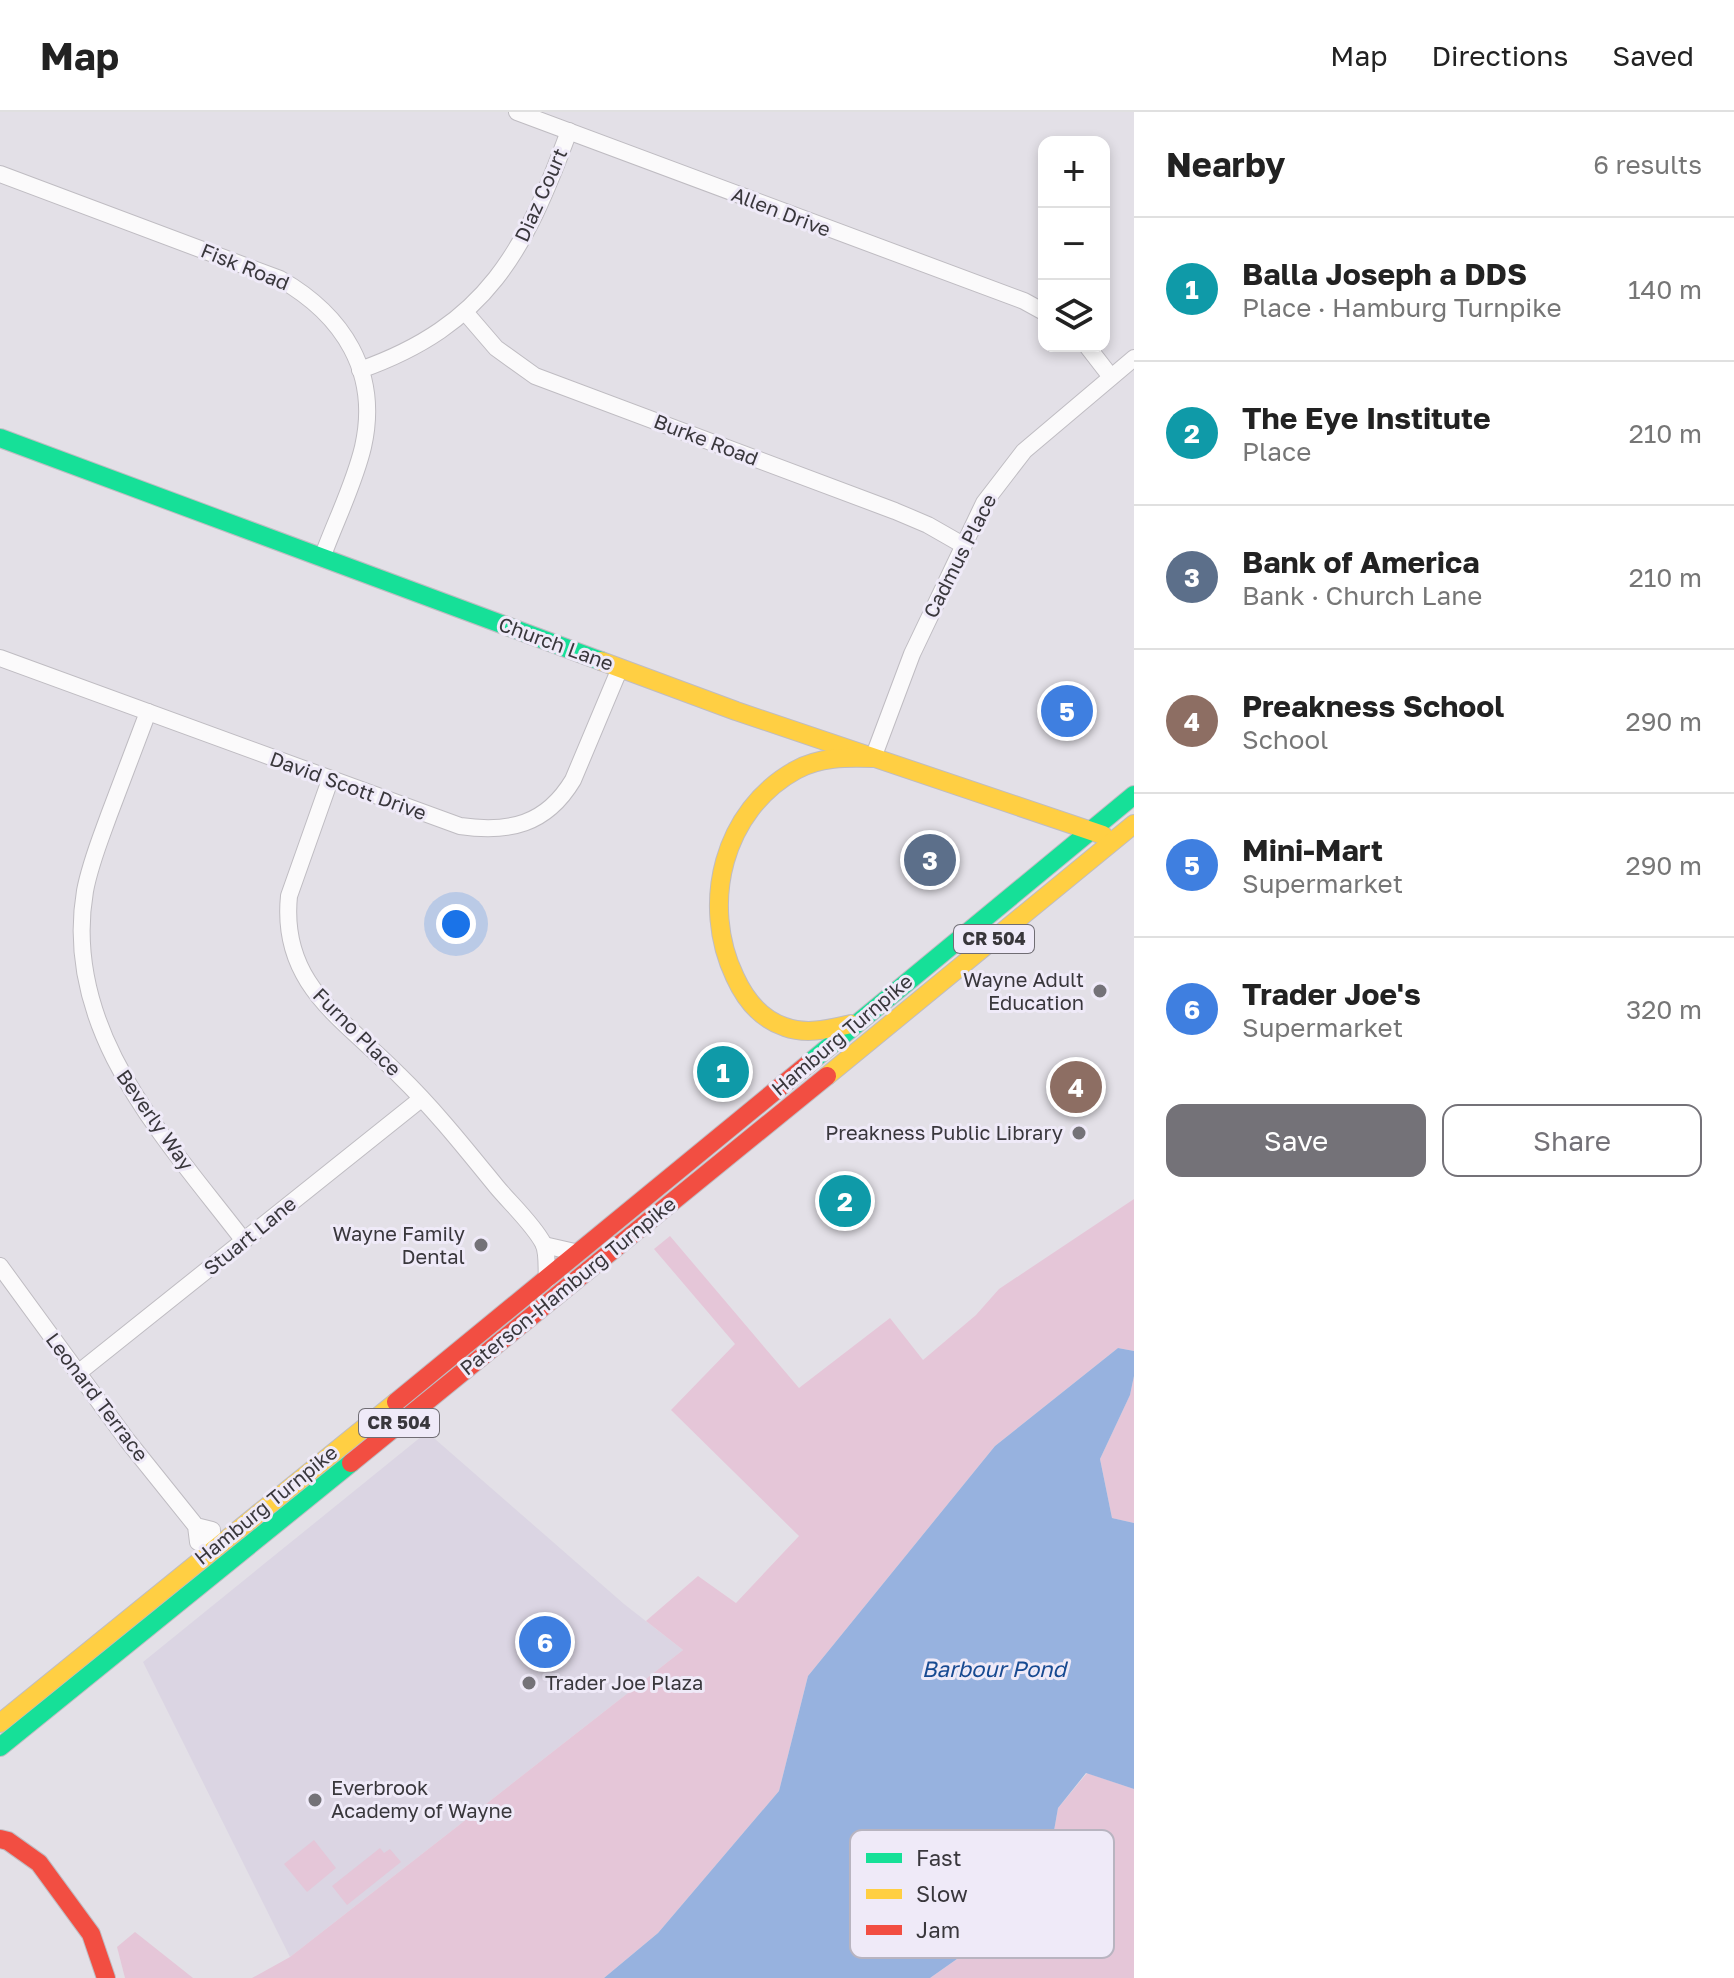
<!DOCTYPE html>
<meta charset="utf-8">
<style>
body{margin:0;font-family:"Golos Text",sans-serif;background:#f2f2f2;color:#222}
.controls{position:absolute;right:24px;top:24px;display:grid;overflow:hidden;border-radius:16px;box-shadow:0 4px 12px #0003}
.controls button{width:72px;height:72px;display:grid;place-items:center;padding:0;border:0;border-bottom:2px solid #e0e0e0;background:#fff;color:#222;font:40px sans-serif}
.you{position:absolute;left:456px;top:812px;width:28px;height:28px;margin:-20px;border:6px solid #fff;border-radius:50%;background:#1a73e8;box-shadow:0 0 0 12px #1a73e833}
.badge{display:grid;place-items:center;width:52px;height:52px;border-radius:50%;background:#747278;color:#fff;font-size:26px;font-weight:700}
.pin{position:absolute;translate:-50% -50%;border:4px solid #fff;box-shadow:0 2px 8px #0006}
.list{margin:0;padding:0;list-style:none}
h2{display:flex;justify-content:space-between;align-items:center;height:104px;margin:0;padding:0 32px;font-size:34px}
h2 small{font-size:26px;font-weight:400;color:#767676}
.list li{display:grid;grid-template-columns:52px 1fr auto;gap:24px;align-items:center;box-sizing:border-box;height:144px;padding:0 32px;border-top:2px solid #e0e0e0}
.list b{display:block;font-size:30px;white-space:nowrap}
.list p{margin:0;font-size:26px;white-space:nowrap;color:#767676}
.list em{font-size:26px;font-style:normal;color:#767676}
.actions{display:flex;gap:16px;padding:24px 32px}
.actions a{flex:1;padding:18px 0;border:2px solid #747278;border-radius:16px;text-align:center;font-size:28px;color:#747278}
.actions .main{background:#747278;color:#fff}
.icon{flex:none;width:44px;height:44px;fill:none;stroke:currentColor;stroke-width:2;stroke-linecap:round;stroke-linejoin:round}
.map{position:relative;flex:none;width:1134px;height:1866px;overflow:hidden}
header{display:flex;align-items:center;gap:48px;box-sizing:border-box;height:112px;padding:0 40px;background:#fff;border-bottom:2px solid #e0e0e0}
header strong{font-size:38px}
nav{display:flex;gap:44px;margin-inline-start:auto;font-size:28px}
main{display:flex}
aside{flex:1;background:#fff}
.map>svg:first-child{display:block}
.built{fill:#dbd5e3}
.green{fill:#e5c6d8}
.water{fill:#97b2df}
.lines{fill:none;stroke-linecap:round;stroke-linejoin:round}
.street-casing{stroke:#bfbcc2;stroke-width:18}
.fast-casing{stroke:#bfbcc2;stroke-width:20}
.slow-casing{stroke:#bfbcc2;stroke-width:20}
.jam-casing{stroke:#bfbcc2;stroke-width:20}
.street{stroke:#fbfafb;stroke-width:16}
.fast{stroke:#16e098;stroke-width:18}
.slow{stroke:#ffcf43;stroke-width:18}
.jam{stroke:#f24e42;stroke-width:18}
.poi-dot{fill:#747278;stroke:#efeaf8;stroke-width:3}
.labels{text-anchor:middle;stroke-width:6;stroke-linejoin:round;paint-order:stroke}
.shield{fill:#efeaf8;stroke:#706d74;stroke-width:2}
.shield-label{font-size:18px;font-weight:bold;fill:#39373c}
.street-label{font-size:20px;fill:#39373c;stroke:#efeaf8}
.poi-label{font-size:20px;fill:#39373c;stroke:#efeaf8;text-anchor:end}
.water-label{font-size:22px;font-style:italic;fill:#184a91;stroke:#efeaf8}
.key{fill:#efeaf8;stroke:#b8b4c0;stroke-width:2}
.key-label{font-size:22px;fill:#39373c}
</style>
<header>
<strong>Map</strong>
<nav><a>Map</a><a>Directions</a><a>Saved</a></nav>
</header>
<main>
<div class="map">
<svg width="1134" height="1866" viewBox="0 0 1134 1866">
<rect width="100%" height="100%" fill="#e3e0e7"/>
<path class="built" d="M 427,1320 L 624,1492 L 683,1538 L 290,1845 L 143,1550 Z"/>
<g class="green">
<path d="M 1134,1087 L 1134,1239 L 1118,1236 L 995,1334 L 808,1564 L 779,1679 L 658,1821 L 604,1866 L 252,1866 L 290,1845 L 683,1538 L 646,1509 L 698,1464 L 736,1491 L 799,1424 L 671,1298 L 735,1232 L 654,1137 L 670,1124 L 799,1276 L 890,1206 L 923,1248 L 976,1203 L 999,1177 Z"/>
<path d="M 1134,1264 L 1134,1411 L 1112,1406 L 1100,1347 L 1130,1283 Z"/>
<path d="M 1087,1661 L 1134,1677 L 1134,1866 L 930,1866 L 1042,1787 L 1058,1696 Z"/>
<path d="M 314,1728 L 336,1756 L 307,1780 L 284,1752 Z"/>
<path d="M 380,1736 L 384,1741 L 390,1737 L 401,1750 L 347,1793 L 332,1774 Z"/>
<path d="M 135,1820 L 193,1866 L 125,1866 L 117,1835 Z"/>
</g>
<path class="water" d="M 1118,1236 L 1134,1239 L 1134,1264 L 1130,1283 L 1100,1347 L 1112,1406 L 1134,1411 L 1134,1677 L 1086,1661 L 1058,1696 L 1042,1787 L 930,1866 L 604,1866 L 658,1821 L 779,1679 L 808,1564 L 995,1334 Z"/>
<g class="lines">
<g class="street-casing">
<g id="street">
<path d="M 517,0 L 1024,189 L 1044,200"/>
<path d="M 0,62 L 280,167 C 343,203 380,260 363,335 C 354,373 335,410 322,446"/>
<path d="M 465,200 L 496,236 L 535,264 L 895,399 L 928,413 L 963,433"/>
<path d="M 1087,234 L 1111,265"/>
<path d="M 360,258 C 487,213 525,139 569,19"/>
<path d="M 0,546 L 460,714 C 509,721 546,713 573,668 L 620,556"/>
<path d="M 148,600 C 135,634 122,669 109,703 C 100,728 90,752 85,779 C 61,919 166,1027 244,1129"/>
<path d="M 873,646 L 912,542 L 984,391 L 1024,339 L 1134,246"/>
<path d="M 330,668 L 289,784 C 280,873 344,907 399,963 C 434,997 465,1036 496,1074 C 510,1091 533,1112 543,1131 C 548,1140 546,1157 547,1168"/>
<path d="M 544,1133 L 579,1141"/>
<path d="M 0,1154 L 127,1328 L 196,1414 L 198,1430 L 212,1437 L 212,1418 L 196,1414"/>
<path d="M 78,1261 L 421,987"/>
</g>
</g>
<g class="fast-casing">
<g id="fast">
<path d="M 0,326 L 601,549"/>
<path d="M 808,952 L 1134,683"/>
<path d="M 0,1635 L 351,1351"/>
</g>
</g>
<g class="slow-casing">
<g id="slow">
<path d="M 601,549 L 736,599 L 1103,723"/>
<path d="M 851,912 C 829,917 807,923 785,915 C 761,907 745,887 735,865 C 700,792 723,698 796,658 C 819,645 847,645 873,646"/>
<path d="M 827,964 L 1134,712"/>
<path d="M 0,1611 L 396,1290"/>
</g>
</g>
<g class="jam-casing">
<g id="jam">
<path d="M 396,1290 L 808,952"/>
<path d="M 351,1351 L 827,964"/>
<path d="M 0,1727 L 8,1729 L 39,1751 L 91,1822 L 106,1866"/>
</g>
</g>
<use href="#street" class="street"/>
<use href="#fast" class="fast"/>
<use href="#slow" class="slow"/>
<use href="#jam" class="jam"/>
</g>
<g class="poi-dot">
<circle cx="1100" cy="879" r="8"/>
<circle cx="1079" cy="1021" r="8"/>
<circle cx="481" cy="1133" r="8"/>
<circle cx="529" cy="1571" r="8"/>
<circle cx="315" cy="1688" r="8"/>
</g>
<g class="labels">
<g class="shield">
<rect x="954" y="813" width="80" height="28" rx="6"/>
<rect x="359" y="1297" width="80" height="28" rx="6"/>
</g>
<g class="shield-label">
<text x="994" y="833">CR 504</text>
<text x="399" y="1317">CR 504</text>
</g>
<g class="street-label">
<text transform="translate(541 83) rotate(-66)" y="7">Diaz Court</text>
<text transform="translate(781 100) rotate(21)" y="7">Allen Drive</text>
<text transform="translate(245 155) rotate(22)" y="7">Fisk Road</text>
<text transform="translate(706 328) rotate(21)" y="7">Burke Road</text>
<text transform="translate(960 444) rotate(-63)" y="7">Cadmus Place</text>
<text transform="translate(556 532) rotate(20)" y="7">Church Lane</text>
<text transform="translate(348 674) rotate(20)" y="7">David Scott Drive</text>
<text transform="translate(357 920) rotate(45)" y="7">Furno Place</text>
<text transform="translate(842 923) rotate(-40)" y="7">Hamburg Turnpike</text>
<text transform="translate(155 1008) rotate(55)" y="7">Beverly Way</text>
<text transform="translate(250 1124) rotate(-39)" y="7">Stuart Lane</text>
<text transform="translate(568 1174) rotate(-39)" y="7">Paterson-Hamburg Turnpike</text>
<text transform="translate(97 1285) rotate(53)" y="7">Leonard Terrace</text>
<text transform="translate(266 1393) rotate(-39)" y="7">Hamburg Turnpike</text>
</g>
<g class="poi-label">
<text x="1084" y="875">Wayne Adult<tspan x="1084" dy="23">Education</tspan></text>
<text x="1063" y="1028">Preakness Public Library</text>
<text x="465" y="1129">Wayne Family<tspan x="465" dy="23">Dental</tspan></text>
<text x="545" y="1578" text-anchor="start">Trader Joe Plaza</text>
<text x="331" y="1683" text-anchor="start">Everbrook<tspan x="331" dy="23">Academy of Wayne</tspan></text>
</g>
<g class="water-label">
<text x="994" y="1565">Barbour Pond</text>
</g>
</g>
<rect x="850" y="1718" width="264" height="128" rx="12" class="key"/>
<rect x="866" y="1741" width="36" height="10" fill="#16e098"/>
<rect x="866" y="1777" width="36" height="10" fill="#ffcf43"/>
<rect x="866" y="1813" width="36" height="10" fill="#f24e42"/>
<g class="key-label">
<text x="916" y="1754">Fast</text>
<text x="916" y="1790">Slow</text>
<text x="916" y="1826">Jam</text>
</g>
</svg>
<div class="controls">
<button>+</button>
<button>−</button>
<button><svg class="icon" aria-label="layers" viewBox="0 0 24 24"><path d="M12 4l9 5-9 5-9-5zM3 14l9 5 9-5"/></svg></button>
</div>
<div class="you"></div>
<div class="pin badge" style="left:723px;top:960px;background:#0f9aa8">1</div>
<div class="pin badge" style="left:845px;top:1089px;background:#0f9aa8">2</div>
<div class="pin badge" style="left:930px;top:748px;background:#5c6f8a">3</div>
<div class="pin badge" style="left:1076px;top:975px;background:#8d6e63">4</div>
<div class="pin badge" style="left:1067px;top:599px;background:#3f7fe0">5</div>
<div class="pin badge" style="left:545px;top:1530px;background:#3f7fe0">6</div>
</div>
<aside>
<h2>Nearby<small>6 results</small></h2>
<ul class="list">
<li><span class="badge" style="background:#0f9aa8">1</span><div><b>Balla Joseph a DDS</b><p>Place · Hamburg Turnpike</p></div><em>140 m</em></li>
<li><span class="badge" style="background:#0f9aa8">2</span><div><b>The Eye Institute</b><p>Place</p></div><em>210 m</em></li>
<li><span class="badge" style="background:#5c6f8a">3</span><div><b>Bank of America</b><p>Bank · Church Lane</p></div><em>210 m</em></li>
<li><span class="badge" style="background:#8d6e63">4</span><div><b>Preakness School</b><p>School</p></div><em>290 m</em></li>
<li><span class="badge" style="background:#3f7fe0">5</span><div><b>Mini-Mart</b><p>Supermarket</p></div><em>290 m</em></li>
<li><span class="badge" style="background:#3f7fe0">6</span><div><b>Trader Joe's</b><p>Supermarket</p></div><em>320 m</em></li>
</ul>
<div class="actions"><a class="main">Save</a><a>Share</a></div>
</aside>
</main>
